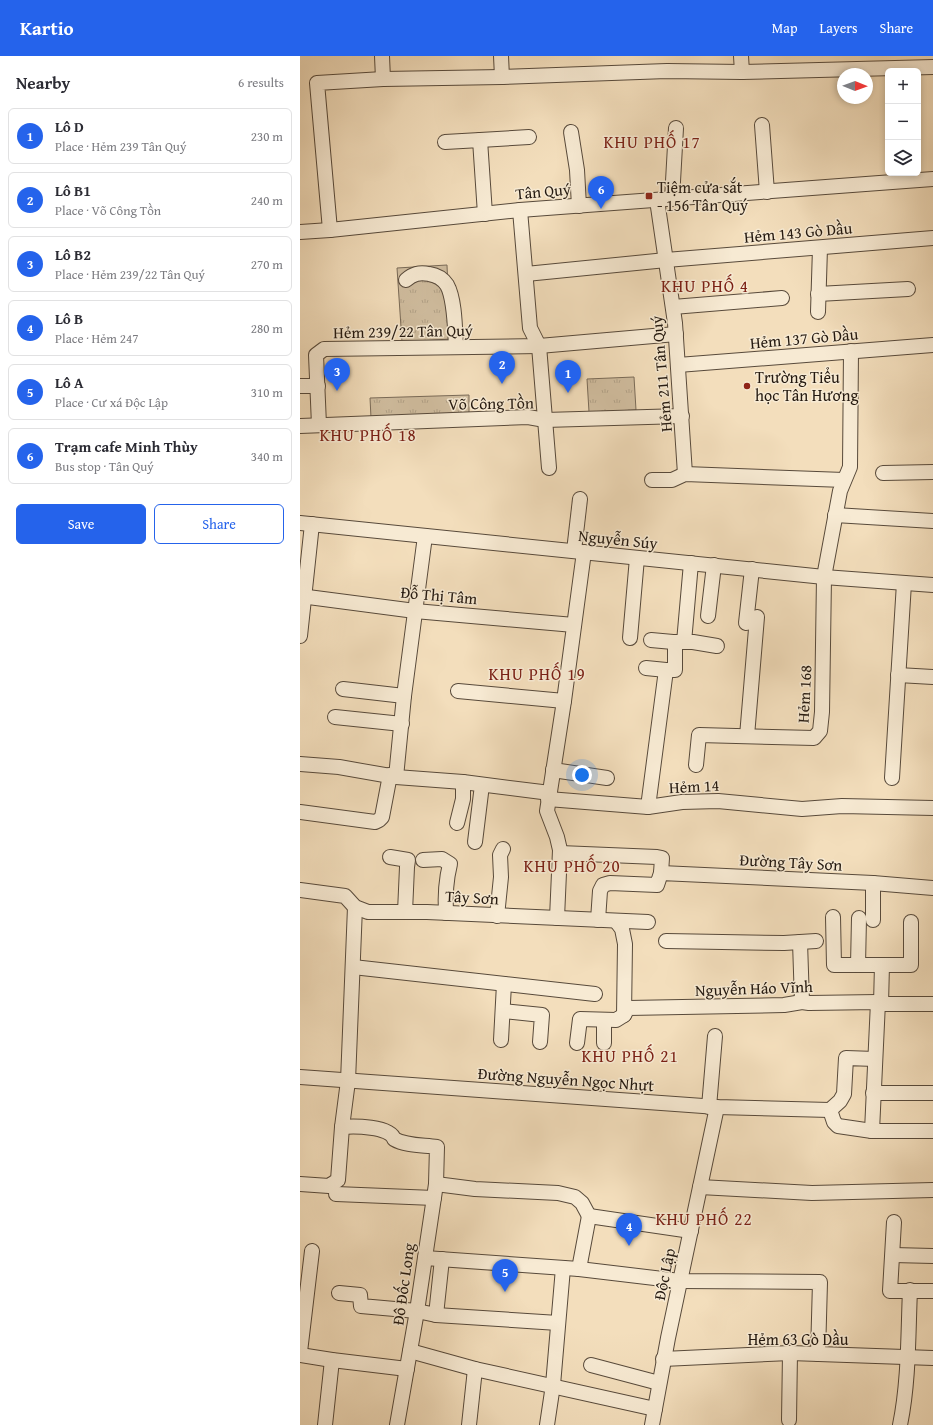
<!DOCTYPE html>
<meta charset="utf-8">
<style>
body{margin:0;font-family:"Gentium Book Plus",serif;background:#f7f7f7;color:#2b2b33}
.controls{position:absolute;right:12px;top:12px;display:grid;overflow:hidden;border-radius:6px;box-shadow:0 2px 6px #0003}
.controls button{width:36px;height:36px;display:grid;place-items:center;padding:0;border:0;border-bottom:1px solid #e1e1e2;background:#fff;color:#2b2b33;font:20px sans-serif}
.compass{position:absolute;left:537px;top:12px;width:36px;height:36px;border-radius:50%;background:#fff;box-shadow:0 2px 6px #0003;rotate:91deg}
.you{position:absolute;left:282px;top:719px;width:14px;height:14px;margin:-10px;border:3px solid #fff;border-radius:50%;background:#1a73e8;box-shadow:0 0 0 6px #1a73e833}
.badge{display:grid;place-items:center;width:26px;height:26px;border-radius:50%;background:#2563eb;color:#fff;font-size:13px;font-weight:700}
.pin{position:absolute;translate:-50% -33px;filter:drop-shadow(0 1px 2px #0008)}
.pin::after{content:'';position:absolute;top:21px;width:14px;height:12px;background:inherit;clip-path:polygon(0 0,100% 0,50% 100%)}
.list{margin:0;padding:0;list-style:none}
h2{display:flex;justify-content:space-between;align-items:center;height:52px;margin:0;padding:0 16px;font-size:17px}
h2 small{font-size:13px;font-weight:400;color:#7c7c81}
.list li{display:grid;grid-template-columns:26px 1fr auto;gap:12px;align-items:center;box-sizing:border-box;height:56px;margin:0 8px 8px;padding:0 8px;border:1px solid #e1e1e2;border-radius:6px}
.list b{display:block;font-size:15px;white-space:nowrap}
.list p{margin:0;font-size:13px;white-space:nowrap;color:#7c7c81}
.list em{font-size:13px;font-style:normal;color:#7c7c81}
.actions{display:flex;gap:8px;padding:12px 16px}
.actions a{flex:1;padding:9px 0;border:1px solid #2563eb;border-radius:6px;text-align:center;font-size:14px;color:#2563eb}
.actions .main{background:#2563eb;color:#fff}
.icon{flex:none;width:22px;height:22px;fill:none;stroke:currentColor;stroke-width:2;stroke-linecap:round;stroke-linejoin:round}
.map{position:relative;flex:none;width:633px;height:1369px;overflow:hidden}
header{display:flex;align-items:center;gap:24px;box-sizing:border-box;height:56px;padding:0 20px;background:#2563eb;color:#fff}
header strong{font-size:19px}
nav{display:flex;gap:22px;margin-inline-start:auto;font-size:14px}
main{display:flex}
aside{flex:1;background:#fff}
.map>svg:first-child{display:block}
.park{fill:url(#park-tufts);stroke:#7a6b58}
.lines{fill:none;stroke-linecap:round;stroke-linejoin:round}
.minor-casing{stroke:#584a3b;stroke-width:16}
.minor{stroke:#f7ead3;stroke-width:14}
.poi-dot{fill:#8f2418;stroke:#f7ead3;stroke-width:1.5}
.labels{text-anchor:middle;stroke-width:3;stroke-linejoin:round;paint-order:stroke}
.poi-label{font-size:16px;fill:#241910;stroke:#f7ead3;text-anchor:start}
.street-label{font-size:16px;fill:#241910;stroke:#f7ead3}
.neighbourhood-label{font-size:17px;letter-spacing:1px;fill:#7a1f14;stroke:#f7ead3}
</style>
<header>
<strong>Kartio</strong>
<nav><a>Map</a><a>Layers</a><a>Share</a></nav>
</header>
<main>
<aside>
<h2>Nearby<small>6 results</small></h2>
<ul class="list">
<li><span class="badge">1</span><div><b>Lô D</b><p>Place · Hẻm 239 Tân Quý</p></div><em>230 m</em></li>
<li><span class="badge">2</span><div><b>Lô B1</b><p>Place · Võ Công Tồn</p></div><em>240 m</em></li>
<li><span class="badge">3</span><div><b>Lô B2</b><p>Place · Hẻm 239/22 Tân Quý</p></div><em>270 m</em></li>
<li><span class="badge">4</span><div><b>Lô B</b><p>Place · Hẻm 247</p></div><em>280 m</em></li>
<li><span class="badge">5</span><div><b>Lô A</b><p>Place · Cư xá Độc Lập</p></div><em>310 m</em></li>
<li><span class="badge">6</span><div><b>Trạm cafe Minh Thùy</b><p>Bus stop · Tân Quý</p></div><em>340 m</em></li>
</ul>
<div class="actions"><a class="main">Save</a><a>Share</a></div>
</aside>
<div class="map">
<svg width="633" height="1369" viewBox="0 0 633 1369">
<defs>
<pattern id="park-tufts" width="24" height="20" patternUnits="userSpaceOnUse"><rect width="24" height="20" fill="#d0bd9f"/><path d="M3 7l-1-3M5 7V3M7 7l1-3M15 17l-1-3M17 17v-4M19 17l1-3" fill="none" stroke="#b2a288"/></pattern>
</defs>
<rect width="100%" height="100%" fill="#f3debc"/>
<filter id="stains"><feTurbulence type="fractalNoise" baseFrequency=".005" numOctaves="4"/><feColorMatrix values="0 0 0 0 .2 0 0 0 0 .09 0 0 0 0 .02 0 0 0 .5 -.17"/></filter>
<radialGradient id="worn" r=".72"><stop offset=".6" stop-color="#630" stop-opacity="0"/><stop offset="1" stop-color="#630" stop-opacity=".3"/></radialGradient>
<g class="park">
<path d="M 147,209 L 150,283 L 102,286 L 97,212 Z"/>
<path d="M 334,321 L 336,354 L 289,356 L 287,323 Z"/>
<path d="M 169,339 L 169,358 L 71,362 L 70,342 Z"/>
</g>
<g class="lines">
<g class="minor-casing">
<g id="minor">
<path d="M 82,0 L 83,23"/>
<path d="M 201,0 L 202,21"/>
<path d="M 441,0 L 442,16"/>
<path d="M 462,69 L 467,136"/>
<path d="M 271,76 L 277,114 L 279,150"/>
<path d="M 180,84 L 229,81"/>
<path d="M 145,86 L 180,84 L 185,158"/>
<path d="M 372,143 L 376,72"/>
<path d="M 357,144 L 375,267 L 385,418"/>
<path d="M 220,154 L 230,272 L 239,290 L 249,412"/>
<path d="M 30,174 L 17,27 L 83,23 L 202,21 L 367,15 L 442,16 L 633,11"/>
<path d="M 0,176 L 30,174 L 220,154 L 633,123"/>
<path d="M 226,218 L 366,204 L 633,182"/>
<path d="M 106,224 C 113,218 119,216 129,218 C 136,219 143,223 147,229 C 155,243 155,274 156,291"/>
<path d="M 518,238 L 608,233"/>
<path d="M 373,251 L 482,242"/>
<path d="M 518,256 L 520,192"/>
<path d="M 378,309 L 633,289"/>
<path d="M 0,330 L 18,330"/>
<path d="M 19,369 L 16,299 L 24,293 L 239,290 L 376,278"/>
<path d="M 0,370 L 228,361 L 245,364 L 382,360"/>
<path d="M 583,417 L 633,416"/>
<path d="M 352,424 L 372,424 L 385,418 L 544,424"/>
<path d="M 535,459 L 633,465"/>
<path d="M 0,467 L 524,521 L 633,529"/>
<path d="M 274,495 L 280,443"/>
<path d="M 0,540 L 115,555 L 274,569"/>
<path d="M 408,560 L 414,509"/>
<path d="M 446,567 L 452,513"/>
<path d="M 0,580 L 12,468"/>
<path d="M 330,582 L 337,502"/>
<path d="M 351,584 L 373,586 L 393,586 L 417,590"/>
<path d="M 384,586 L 391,507"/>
<path d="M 346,612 L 366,614"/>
<path d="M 598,619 L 633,621"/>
<path d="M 43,633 L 104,640"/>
<path d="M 158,635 L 264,645"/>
<path d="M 35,661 L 102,668"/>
<path d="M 447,680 L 457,561"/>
<path d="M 0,708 L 39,711 L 96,721 L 163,726 L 250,737"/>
<path d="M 396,709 L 399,679 L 514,682 L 520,675 L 522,656 L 524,521 L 540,435 L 550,411 L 551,295"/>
<path d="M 253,714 L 307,722"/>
<path d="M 96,721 L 104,640 L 125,480"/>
<path d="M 592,722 L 604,527"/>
<path d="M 248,743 L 348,751 L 382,746 L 418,745 L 502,753 L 542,750 L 633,752"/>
<path d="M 348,751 L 366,614 L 375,614 L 375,586"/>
<path d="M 0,756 L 75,766 L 79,764 L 82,761 L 90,719"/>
<path d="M 157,767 L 163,743 L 163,726"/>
<path d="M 175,786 L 182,729"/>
<path d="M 260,797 L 357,801 L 362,802 L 361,817"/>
<path d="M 90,801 L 108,804 L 107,811 L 105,856"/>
<path d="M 123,804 L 142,803 L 150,808 C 146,824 145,840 146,857"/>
<path d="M 0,834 L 45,840 L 55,851 L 68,856 L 127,856 L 348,866"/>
<path d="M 197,860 L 201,821 L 200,799 L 203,793"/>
<path d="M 533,861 L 534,909 L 611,909 L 611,866"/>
<path d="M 257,862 L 260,794 L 257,781 L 247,755 L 264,645 L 284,496"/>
<path d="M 298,864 L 300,835 L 303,829 L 310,827 L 357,829 L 361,817 L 573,827 L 633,832"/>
<path d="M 573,864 L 573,827"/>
<path d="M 316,865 L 322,873 L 325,888 L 324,959"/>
<path d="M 366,885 L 484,887 L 516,885"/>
<path d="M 500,886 L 502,946"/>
<path d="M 558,909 L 559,862"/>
<path d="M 53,911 L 295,938"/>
<path d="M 581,948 L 582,909"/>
<path d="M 203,955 L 242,959 L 240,986"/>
<path d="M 201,984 L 204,928"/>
<path d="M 277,987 L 280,963 L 316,964 L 324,959 L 328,952 L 484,949 L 502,946 L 509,947 L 578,946 L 581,948 L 633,948"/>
<path d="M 304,987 L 304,964"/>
<path d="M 0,1021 L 417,1051 L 530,1054"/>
<path d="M 573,1037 L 633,1037"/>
<path d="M 409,1051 L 415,980"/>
<path d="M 530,1054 L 534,1066 L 538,1070 L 572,1075 L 633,1075"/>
<path d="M 530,1054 L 540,1045 L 544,1038 L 546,1002 L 575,1003"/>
<path d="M 42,1071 C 54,1070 90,1070 94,1083 C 106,1090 123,1089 137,1091 L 136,1128 L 117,1255 L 97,1369"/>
<path d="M 572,1075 L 578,946"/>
<path d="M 0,1128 L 29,1130 L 38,1124 L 42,1071 L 48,1025 L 55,851"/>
<path d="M 136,1128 L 175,1133 L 258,1137 L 275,1141 L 282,1147 L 289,1160"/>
<path d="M 400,1131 L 512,1137 L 633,1134"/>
<path d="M 36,1138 L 134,1142"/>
<path d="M 594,1166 L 590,1235 L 633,1235"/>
<path d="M 593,1199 L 633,1200"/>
<path d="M 125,1202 L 279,1213 L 380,1225 L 520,1226 L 518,1298"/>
<path d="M 279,1213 L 289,1160 L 391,1175"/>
<path d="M 39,1237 L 60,1239 L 61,1250 L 117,1255 L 136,1259 L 142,1203"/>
<path d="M 136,1259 L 258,1267"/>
<path d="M 110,1295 L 175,1313 L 355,1353"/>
<path d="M 0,1296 L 12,1195"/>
<path d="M 0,1299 L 32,1304 L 107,1313"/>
<path d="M 363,1303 L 490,1297 L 633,1302"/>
<path d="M 291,1309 L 359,1327"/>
<path d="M 489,1364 L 490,1297"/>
<path d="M 25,1369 L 32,1304"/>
<path d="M 169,1369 L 175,1313"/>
<path d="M 247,1369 L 253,1329 L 263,1212"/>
<path d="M 352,1369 L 368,1282 L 417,1051"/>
<path d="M 600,1369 C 609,1325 608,1279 610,1234"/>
</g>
</g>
<use href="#minor" class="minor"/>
</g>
<g class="poi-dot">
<rect x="345" y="136" width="8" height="8" rx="2"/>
<circle cx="447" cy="330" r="4"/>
</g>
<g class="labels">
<g class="poi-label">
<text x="357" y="137">Tiệm cửa sắt<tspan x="357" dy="18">- 156 Tân Quý</tspan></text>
<text x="455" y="327">Trường Tiểu<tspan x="455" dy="18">học Tân Hương</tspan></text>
</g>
<g class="street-label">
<text transform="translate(243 135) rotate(-5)" y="6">Tân Quý</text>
<text transform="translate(498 176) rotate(-5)" y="6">Hẻm 143 Gò Dầu</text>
<text transform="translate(103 275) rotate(-1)" y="6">Hẻm 239/22 Tân Quý</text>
<text transform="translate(504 282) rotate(-5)" y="6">Hẻm 137 Gò Dầu</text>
<text transform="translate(361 318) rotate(-95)" y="6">Hẻm 211 Tân Quý</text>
<text transform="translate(191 347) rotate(-1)" y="6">Võ Công Tồn</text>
<text transform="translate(318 483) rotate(6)" y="6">Nguyễn Súy</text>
<text transform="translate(139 539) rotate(5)" y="6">Đỗ Thị Tâm</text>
<text transform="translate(504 638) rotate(-87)" y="6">Hẻm 168</text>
<text transform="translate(394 730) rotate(-3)" y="6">Hẻm 14</text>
<text transform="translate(491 806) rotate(3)" y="6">Đường Tây Sơn</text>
<text transform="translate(172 841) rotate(3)" y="6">Tây Sơn</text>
<text transform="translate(454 932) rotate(-2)" y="6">Nguyễn Háo Vĩnh</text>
<text transform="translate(266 1023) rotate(4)" y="6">Đường Nguyễn Ngọc Nhựt</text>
<text transform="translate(364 1218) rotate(-78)" y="6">Độc Lập</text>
<text transform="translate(103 1228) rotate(-82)" y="6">Đô Đốc Long</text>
<text x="498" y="1289">Hẻm 63 Gò Dầu</text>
</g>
<g class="neighbourhood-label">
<text x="352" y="92">KHU PHỐ 17</text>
<text x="405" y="236">KHU PHỐ 4</text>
<text x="68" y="385">KHU PHỐ 18</text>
<text x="237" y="624">KHU PHỐ 19</text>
<text x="272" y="816">KHU PHỐ 20</text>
<text x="330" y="1006">KHU PHỐ 21</text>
<text x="404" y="1169">KHU PHỐ 22</text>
</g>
</g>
<rect width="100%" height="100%" filter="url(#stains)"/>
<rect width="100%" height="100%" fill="url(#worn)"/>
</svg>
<div class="controls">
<button>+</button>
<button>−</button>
<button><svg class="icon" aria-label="layers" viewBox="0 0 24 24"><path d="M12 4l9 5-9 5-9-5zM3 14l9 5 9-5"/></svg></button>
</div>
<svg class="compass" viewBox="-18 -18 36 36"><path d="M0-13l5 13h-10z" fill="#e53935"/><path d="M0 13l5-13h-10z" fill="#7c7c81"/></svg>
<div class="you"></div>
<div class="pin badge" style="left:268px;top:337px">1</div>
<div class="pin badge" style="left:202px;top:328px">2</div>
<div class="pin badge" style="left:37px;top:335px">3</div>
<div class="pin badge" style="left:329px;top:1190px">4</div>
<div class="pin badge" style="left:205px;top:1236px">5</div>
<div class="pin badge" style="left:301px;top:153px">6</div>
</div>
</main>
